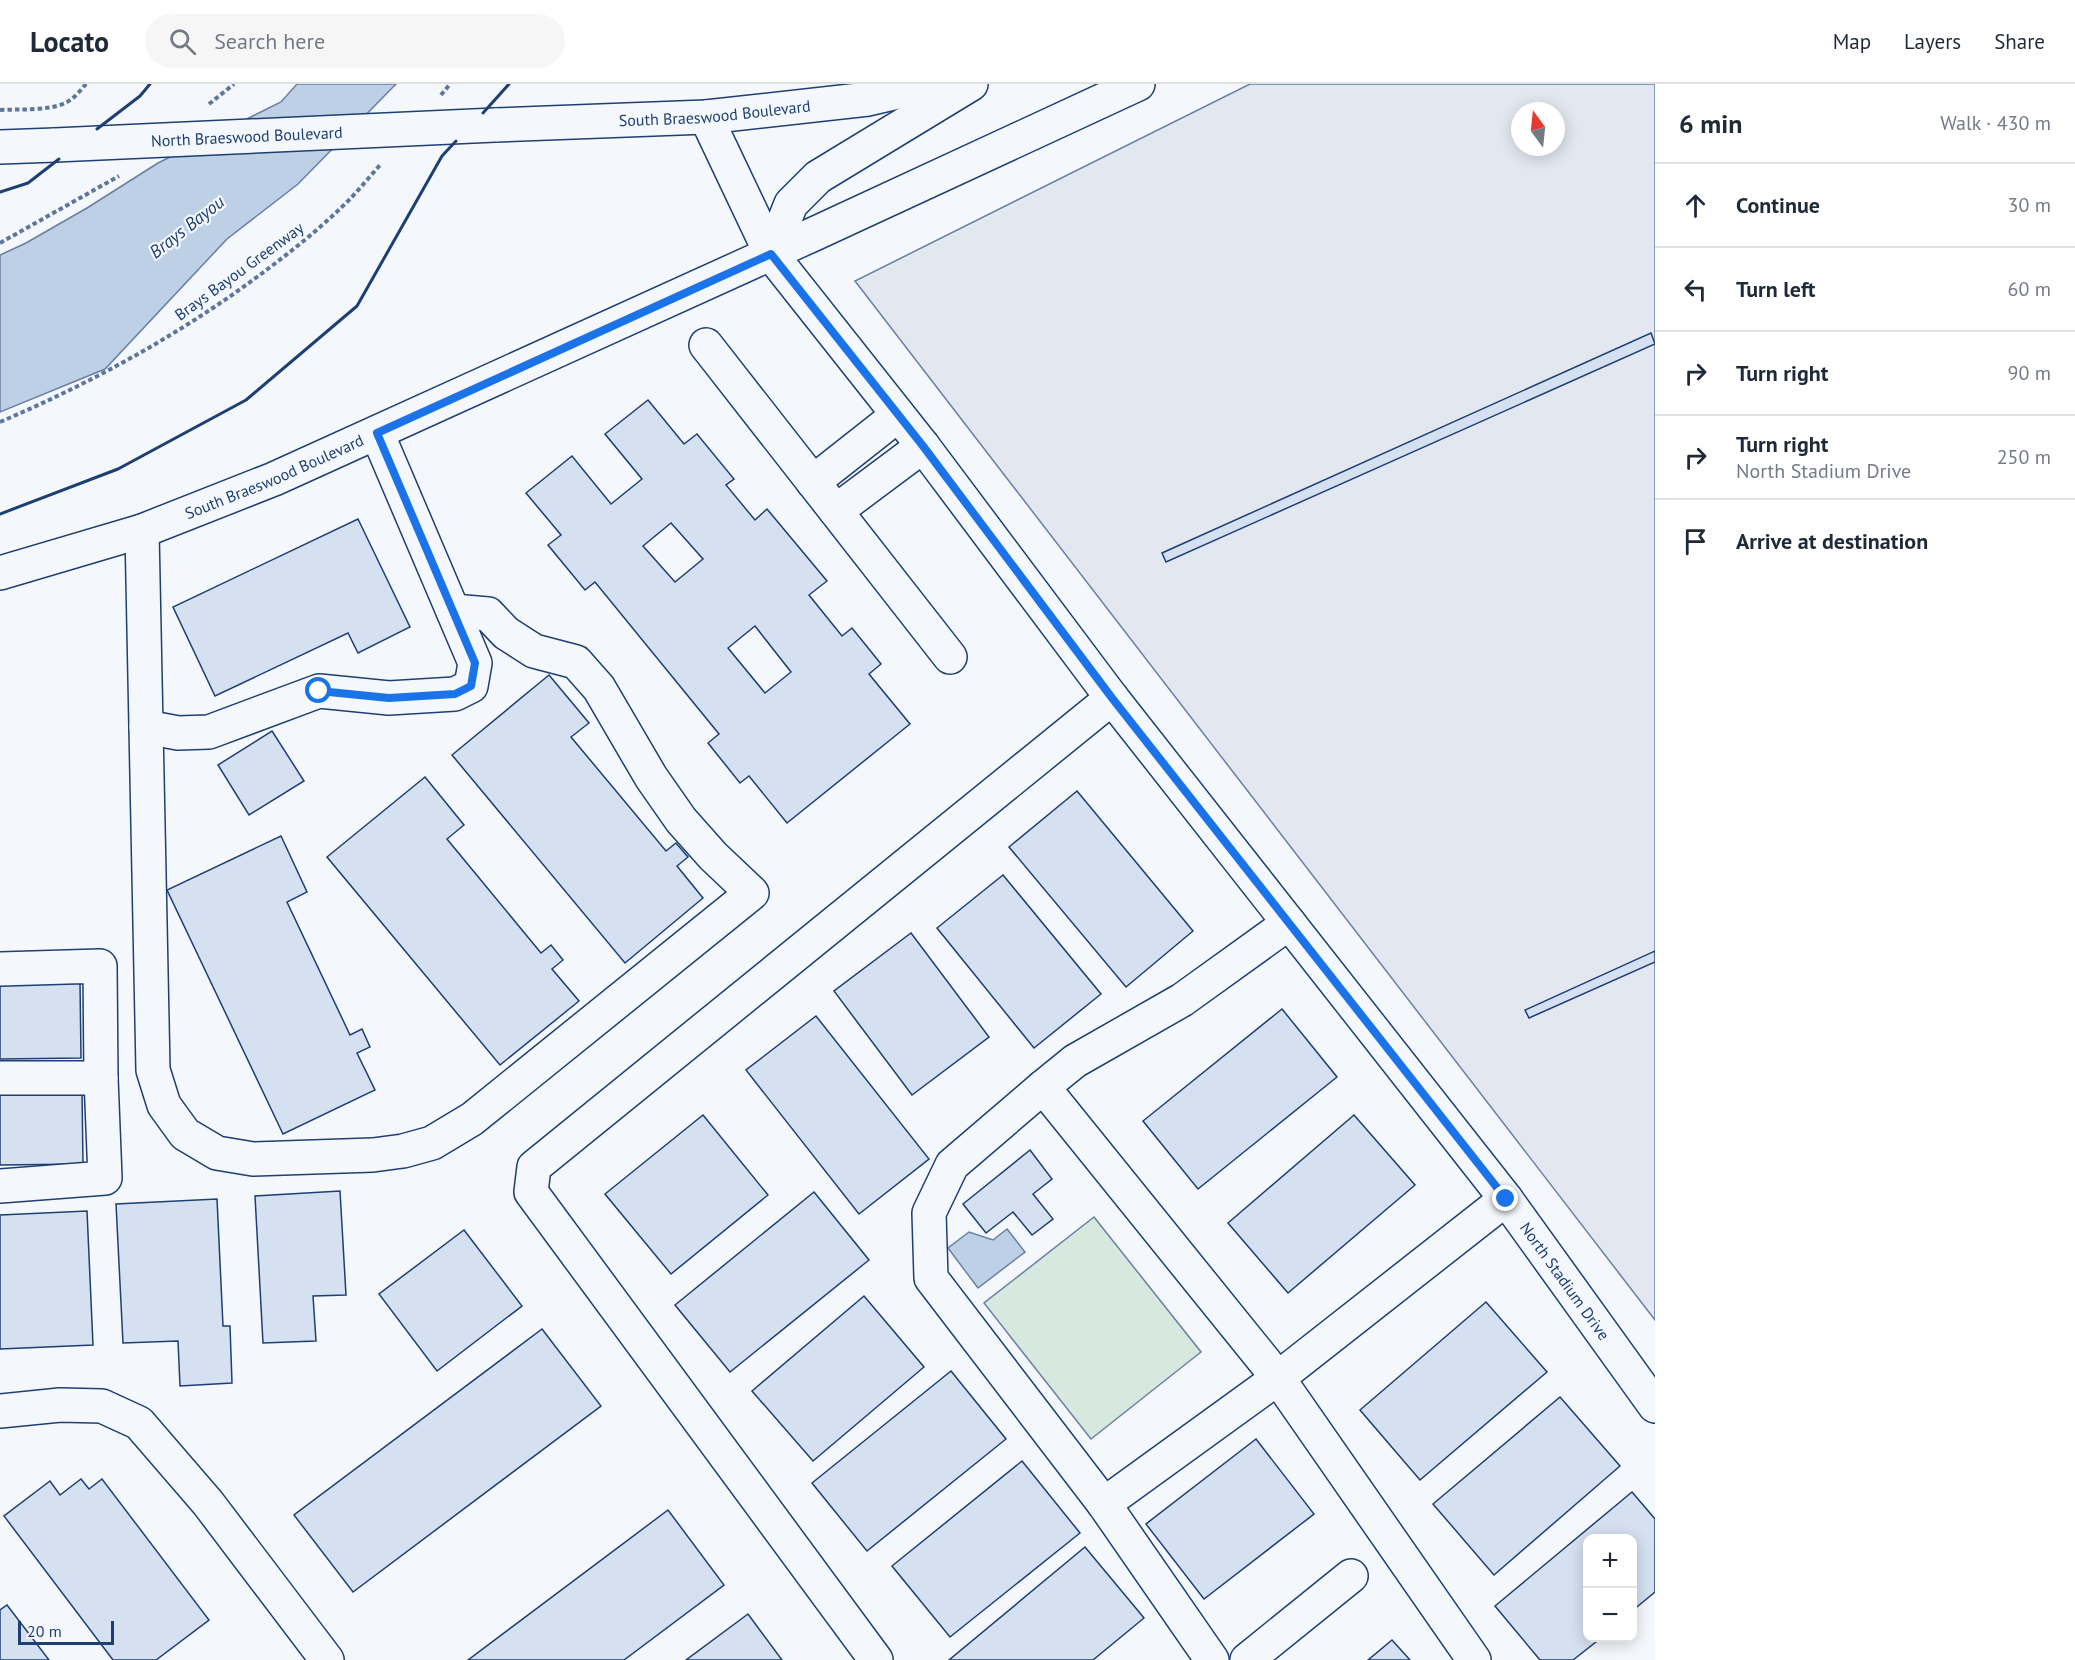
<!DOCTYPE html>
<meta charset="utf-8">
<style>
body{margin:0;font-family:"PT Sans",sans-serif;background:#f6f6f7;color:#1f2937}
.controls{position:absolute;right:18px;bottom:18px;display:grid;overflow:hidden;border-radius:12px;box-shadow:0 3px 15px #0003}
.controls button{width:54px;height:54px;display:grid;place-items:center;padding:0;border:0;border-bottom:2px solid #e0e1e3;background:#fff;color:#1f2937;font:30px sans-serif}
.compass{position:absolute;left:1511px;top:18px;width:54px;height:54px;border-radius:50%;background:#fff;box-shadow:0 3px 15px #0003;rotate:345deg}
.scale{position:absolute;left:18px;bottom:15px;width:96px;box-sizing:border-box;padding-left:6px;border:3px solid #1d3f73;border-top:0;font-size:16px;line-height:21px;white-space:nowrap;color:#1d3f73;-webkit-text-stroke:4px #f4f7fb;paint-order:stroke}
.stop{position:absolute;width:18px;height:18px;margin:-14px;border:4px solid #1a73e8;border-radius:50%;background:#fff}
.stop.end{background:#1a73e8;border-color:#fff;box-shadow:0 2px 6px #0008}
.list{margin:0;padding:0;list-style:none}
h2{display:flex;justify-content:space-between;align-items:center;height:78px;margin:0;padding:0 24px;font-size:26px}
h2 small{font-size:20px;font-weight:400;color:#747a83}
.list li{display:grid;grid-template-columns:39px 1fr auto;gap:18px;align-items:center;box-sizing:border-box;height:84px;padding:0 24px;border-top:2px solid #e0e1e3}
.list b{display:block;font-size:22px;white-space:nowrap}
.list p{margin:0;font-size:20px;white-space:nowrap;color:#747a83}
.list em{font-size:20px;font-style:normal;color:#747a83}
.icon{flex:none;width:33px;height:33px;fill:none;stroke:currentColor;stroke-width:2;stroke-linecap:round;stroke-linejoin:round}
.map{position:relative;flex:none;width:1655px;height:1576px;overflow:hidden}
header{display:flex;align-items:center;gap:36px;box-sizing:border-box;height:84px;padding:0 30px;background:#fff;border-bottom:2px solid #e0e1e3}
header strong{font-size:28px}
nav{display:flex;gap:33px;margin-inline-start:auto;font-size:21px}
.search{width:420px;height:54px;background:#f6f6f7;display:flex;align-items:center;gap:15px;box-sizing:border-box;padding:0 21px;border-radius:33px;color:#747a83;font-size:22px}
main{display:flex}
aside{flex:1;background:#fff}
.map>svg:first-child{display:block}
.green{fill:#d7e8df;stroke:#687fa3;stroke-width:1.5}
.parking{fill:#e3e8f0;stroke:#687fa3;stroke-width:1.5;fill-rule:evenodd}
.water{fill:#bed0e5;stroke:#687fa3;stroke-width:1.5}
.building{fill:#d5e0f0;stroke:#1d3f73;stroke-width:1.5;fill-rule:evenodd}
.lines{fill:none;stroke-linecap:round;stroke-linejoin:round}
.minor-casing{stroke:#1d3f73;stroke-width:36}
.major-casing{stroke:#1d3f73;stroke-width:36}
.path{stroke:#5e769c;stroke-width:4;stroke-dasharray:4.5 3;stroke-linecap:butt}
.minor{stroke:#f4f7fb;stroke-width:33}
.major{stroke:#f4f7fb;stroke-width:33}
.major-bridge-casing{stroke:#1d3f73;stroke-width:36;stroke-linecap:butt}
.major-bridge{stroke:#f4f7fb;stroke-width:33}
.wall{stroke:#1d3f73;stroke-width:3}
.route{stroke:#1a73e8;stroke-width:8}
.labels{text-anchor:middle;stroke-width:4.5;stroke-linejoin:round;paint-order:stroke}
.street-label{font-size:16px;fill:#1d3f73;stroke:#f4f7fb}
.water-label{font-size:18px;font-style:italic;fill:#1d3f73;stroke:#f4f7fb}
</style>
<header>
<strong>Locato</strong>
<div class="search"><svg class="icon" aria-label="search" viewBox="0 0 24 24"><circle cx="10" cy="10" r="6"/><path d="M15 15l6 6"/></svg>Search here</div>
<nav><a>Map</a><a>Layers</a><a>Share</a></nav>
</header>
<main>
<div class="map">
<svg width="1655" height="1576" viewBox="0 0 1655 1576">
<rect width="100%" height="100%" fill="#f4f7fb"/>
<path class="green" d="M 1094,1133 L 1201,1268 L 1091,1355 L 984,1219 Z"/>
<path class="parking" d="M 1250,0 L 1655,0 L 1655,1236 L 855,197 ZM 1520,27 L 1556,27 L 1556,63 L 1520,63 Z"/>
<g class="water">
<path d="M 297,0 L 396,0 L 298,100 L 227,155 L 105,285 L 0,328 L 0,171 L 26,159 L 87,124 L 158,79 L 281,18 Z"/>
<path d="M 1007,1145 L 1025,1168 L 978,1204 L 948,1164 L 969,1148 L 993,1156 Z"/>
</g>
<g class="building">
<path d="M 1651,249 L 1655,260 L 1166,478 L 1162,469 Z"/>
<path d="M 648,316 L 684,360 L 697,350 L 734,395 L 726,401 L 755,436 L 767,425 L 827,497 L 809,511 L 842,552 L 852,544 L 881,580 L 869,590 L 910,640 L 787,739 L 749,692 L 740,699 L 708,659 L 719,650 L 595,498 L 585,506 L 548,461 L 561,451 L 526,409 L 572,372 L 611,420 L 642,395 L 605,350 ZM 671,439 L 703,475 L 675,498 L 643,462 ZM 755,542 L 791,588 L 765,609 L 728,564 Z"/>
<path d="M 358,435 L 410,543 L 358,569 L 348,549 L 215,612 L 173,523 Z"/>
<path d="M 549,591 L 589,639 L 571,653 L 666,767 L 676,759 L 688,773 L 677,782 L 703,814 L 625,879 L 452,671 Z"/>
<path d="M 272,647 L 304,697 L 249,731 L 218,681 Z"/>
<path d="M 425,693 L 464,741 L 447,755 L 541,869 L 551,861 L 563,876 L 552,885 L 579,917 L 500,981 L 327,773 Z"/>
<path d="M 1077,707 L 1193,847 L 1126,903 L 1009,763 Z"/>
<path d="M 281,752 L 307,808 L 287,818 L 350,951 L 362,945 L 370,963 L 357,969 L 375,1006 L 283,1050 L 167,806 Z"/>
<path d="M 1003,791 L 1101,910 L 1034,964 L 937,844 Z"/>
<path d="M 911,849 L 989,953 L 912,1011 L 834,907 Z"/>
<path d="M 1655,867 L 1655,878 L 1529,934 L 1525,926 Z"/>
<path d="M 80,898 L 81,974 L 0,975 L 0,900 Z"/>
<path d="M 1282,925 L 1337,993 L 1198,1105 L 1143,1037 Z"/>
<path d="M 816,932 L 929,1075 L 859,1130 L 746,986 Z"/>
<path d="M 82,1006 L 83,1080 L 0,1081 L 0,1007 Z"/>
<path d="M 703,1031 L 768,1111 L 671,1190 L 605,1110 Z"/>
<path d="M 1354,1031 L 1415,1101 L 1288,1209 L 1228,1139 Z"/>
<path d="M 1030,1066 L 1052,1095 L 1033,1110 L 1053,1135 L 1032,1151 L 1013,1128 L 986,1149 L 963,1120 Z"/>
<path d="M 340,1107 L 346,1211 L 313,1212 L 316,1257 L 263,1259 L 255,1112 Z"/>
<path d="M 814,1108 L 869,1176 L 730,1288 L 675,1221 Z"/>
<path d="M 217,1115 L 223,1242 L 230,1242 L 232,1299 L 180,1302 L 178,1257 L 123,1259 L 116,1120 Z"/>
<path d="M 87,1127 L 93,1261 L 0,1265 L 0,1131 Z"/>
<path d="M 464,1146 L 522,1222 L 437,1287 L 379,1210 Z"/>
<path d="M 864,1212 L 924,1283 L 813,1377 L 752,1307 Z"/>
<path d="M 1486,1218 L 1547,1288 L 1420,1396 L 1360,1326 Z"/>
<path d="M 542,1245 L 601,1322 L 353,1508 L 294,1431 Z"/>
<path d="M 951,1287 L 1006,1355 L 867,1467 L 812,1399 Z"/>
<path d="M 1560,1313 L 1620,1382 L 1494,1491 L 1433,1420 Z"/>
<path d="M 1256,1355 L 1314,1430 L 1204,1515 L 1146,1440 Z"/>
<path d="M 1022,1377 L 1080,1449 L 950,1553 L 892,1482 Z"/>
<path d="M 81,1395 L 89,1405 L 102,1395 L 209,1536 L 156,1576 L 113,1576 L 4,1432 L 50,1397 L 60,1411 Z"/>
<path d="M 1632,1408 L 1655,1435 L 1655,1508 L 1632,1527 L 1632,1454 L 1588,1454 L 1588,1554 L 1601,1554 L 1573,1576 L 1540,1576 L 1495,1522 Z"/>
<path d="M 668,1426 L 724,1501 L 624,1576 L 468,1576 Z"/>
<path d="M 1085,1463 L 1144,1534 L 1093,1576 L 949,1576 Z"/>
<path d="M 7,1521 L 49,1576 L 0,1576 L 0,1526 Z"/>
<path d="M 748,1530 L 782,1576 L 686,1576 Z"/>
<path d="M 1392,1556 L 1410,1576 L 1368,1576 Z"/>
</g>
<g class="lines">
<g class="minor-casing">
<g id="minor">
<path id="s1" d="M 706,33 L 771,170 L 923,362 L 1112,614 L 1506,1115 L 1655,1322"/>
<path d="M 706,261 L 950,573"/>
<path d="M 813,398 L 898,331"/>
<path d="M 836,427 L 923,362"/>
<path d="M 142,447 L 153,986 L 164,1021 L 185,1050 L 217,1069 L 253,1075 L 373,1071 L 403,1067 L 432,1059 L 472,1035 L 752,809 L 713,772 L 681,736 L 651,693 L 599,604 L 576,578 L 534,567 L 506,549 L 488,530 L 453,527"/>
<path d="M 146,643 L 178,649 L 209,648 L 319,607 L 389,614 L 455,610 L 471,602 L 475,579 L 377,349"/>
<path d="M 0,885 L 100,882 L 101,994 L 0,994"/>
<path d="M 1043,1003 L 1075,977 L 1182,916 L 1289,839"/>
<path d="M 0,1102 L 105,1094 L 101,994"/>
<path d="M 0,1327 L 60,1321 L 102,1322 L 139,1339 L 208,1419 L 327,1576"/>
<path d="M 1104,1420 L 1278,1294 L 1506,1115"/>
<path d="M 876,1576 L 531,1108 L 534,1083 L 1112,614"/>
<path d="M 1212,1576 L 1104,1420 L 931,1194 L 929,1129 L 952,1081 L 1043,1003 L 1278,1294 L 1474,1576"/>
<path d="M 1247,1576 L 1351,1492"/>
</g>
</g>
<g class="major-casing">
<g id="major">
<path id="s2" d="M 495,41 L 706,33 L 868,15 L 932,0"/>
<path d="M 0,63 L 55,61"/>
<path d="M 771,170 L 791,120 L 818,93 L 971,0"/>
<path id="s3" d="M 0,489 L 142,447 L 274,395 L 814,150 L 1138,0"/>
</g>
</g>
<g class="path">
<path d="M 441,11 L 450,0"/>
<path d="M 209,20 L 234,0"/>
<path d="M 0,26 C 18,25 49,27 65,19 C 74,15 80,7 86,0"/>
<path d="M 0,159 L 119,92"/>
<path d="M 0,338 C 91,299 177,252 257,193 C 288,170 320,145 348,117 C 359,106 370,92 381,80"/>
</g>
<use href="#minor" class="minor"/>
<use href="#major" class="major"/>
<g class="major-bridge-casing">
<g id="major-bridge">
<path id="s4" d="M 55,61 L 495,41"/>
</g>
</g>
<use href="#major-bridge" class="major-bridge"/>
<g class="wall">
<path d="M 483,29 L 509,0"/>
<path d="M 97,45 L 140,12 L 150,0"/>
<path d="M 0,108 L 28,99 L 59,75"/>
<path d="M 0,430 L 118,385 L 246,316 L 357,222 L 442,72 L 456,57"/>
</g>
</g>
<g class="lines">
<path class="route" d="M 319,607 L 389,614 L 455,610 L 471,602 L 475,579 L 377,349 L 771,170 L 923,362 L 1112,614 L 1506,1115"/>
</g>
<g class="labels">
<g class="street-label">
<text dy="6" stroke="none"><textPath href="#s2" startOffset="220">South Braeswood Boulevard</textPath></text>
<text dy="6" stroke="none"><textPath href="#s4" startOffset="192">North Braeswood Boulevard</textPath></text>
<text transform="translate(239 187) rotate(-36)" y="6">Brays Bayou Greenway</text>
<text dy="6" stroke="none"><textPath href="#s3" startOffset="291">South Braeswood Boulevard</textPath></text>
<text dy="6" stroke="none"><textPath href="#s1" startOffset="1450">North Stadium Drive</textPath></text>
</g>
<g class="water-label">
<text transform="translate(187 143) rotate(-38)" y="6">Brays Bayou</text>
</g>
</g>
</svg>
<div class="controls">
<button>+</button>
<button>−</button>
</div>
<svg class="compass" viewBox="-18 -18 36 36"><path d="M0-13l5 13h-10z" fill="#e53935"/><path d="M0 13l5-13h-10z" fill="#747a83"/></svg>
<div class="scale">20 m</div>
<div class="stop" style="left:319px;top:607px"></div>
<div class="stop end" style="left:1506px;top:1115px"></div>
</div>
<aside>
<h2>6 min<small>Walk · 430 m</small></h2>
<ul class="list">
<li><svg class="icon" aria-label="ahead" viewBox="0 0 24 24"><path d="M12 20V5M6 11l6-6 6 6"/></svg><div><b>Continue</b></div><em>30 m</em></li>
<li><svg class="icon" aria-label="left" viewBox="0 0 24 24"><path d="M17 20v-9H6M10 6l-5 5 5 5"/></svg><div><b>Turn left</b></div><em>60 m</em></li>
<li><svg class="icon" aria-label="right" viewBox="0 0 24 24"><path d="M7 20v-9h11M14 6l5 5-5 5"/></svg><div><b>Turn right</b></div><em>90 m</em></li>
<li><svg class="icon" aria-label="right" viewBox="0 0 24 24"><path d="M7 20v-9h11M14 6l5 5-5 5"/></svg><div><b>Turn right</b><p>North Stadium Drive</p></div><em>250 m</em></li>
<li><svg class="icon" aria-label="arrive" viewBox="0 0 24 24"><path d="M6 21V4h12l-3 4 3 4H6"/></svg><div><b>Arrive at destination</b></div></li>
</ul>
</aside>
</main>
